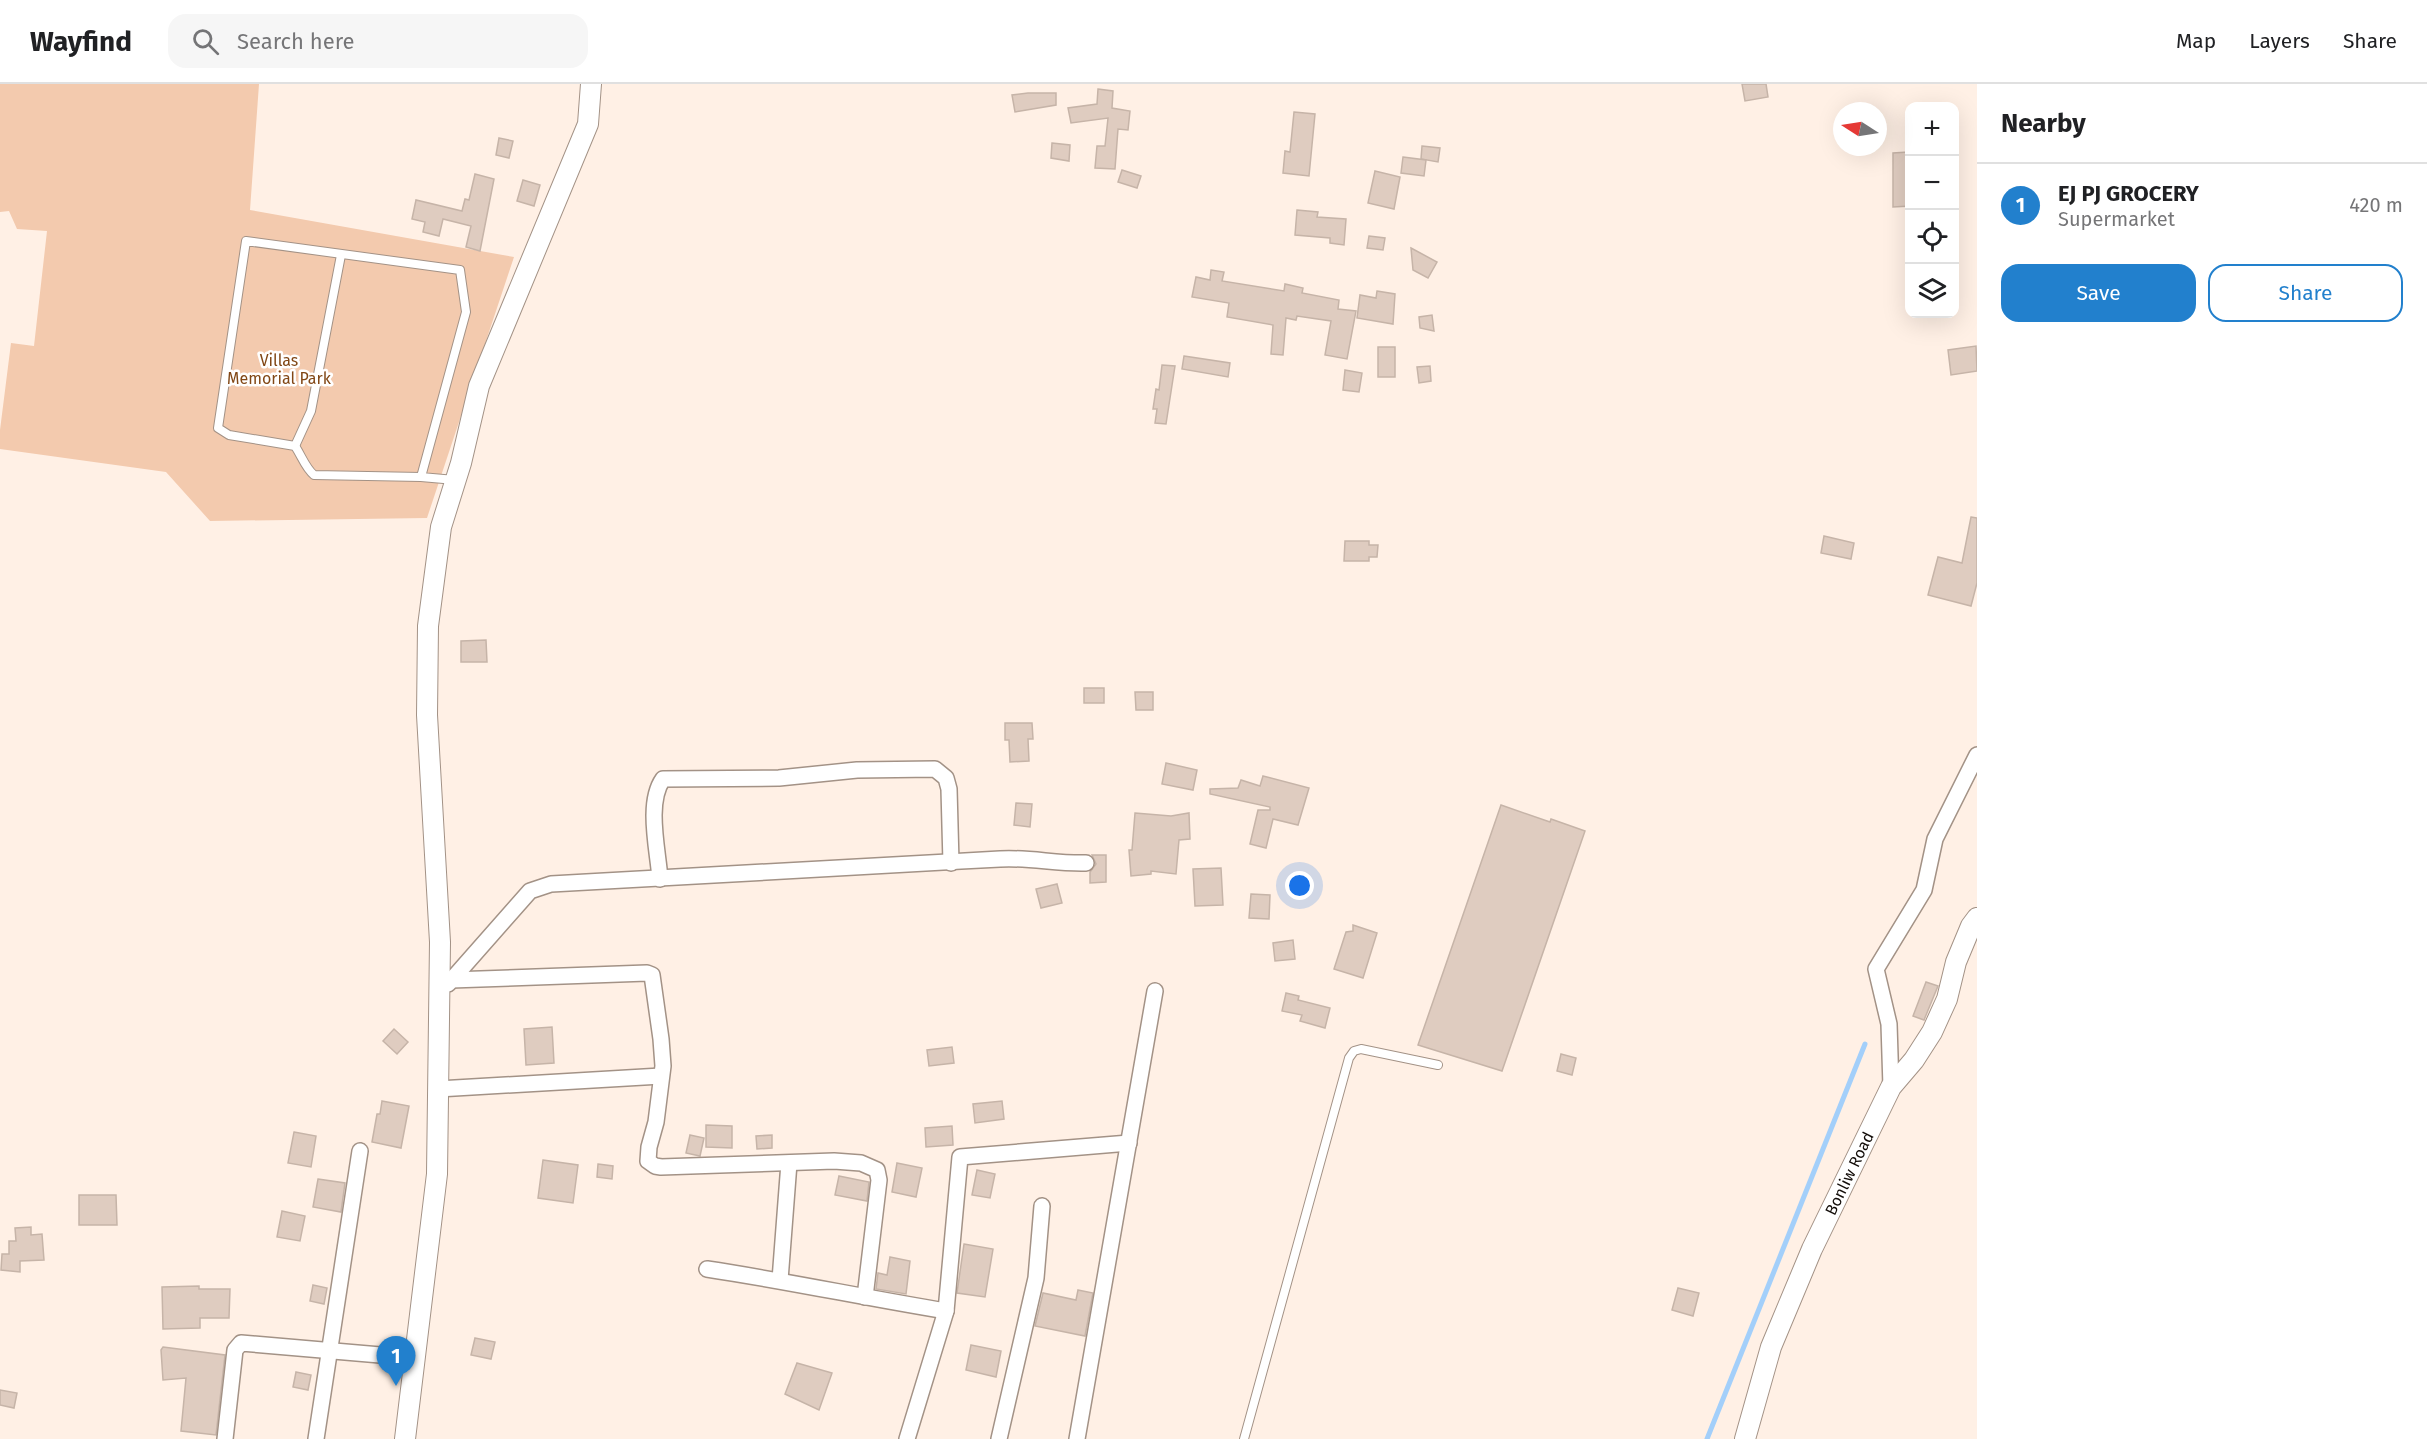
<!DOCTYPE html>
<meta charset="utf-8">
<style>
body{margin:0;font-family:"Fira Sans",sans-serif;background:#f6f6f6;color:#202124}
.controls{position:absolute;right:18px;top:18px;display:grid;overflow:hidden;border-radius:12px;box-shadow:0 6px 24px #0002}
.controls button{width:54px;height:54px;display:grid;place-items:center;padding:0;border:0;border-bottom:2px solid #e0e0e0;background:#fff;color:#202124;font:30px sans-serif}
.compass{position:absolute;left:1833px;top:18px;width:54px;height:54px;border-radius:50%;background:#fff;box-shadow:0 6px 24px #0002;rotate:282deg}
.you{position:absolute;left:1300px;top:802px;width:21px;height:21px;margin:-15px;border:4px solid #fff;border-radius:50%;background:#1a73e8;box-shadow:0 0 0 9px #1a73e833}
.badge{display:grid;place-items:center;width:39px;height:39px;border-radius:50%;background:#2280cd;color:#fff;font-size:20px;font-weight:700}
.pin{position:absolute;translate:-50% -50px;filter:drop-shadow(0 2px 3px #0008)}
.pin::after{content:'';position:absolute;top:32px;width:21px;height:18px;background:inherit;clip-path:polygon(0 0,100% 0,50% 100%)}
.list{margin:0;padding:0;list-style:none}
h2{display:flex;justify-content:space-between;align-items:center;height:78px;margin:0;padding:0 24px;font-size:26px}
h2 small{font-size:20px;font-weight:400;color:#757577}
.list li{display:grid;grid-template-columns:39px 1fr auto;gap:18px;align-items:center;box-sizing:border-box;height:84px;padding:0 24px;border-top:2px solid #e0e0e0}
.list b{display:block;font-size:22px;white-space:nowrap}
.list p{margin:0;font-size:20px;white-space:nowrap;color:#757577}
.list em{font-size:20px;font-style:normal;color:#757577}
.actions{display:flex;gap:12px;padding:18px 24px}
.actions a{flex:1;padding:14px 0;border:2px solid #2280cd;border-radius:18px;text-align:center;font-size:21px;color:#2280cd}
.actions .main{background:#2280cd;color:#fff}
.icon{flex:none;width:33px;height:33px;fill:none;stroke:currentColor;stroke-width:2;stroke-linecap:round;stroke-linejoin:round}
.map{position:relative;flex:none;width:1977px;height:1355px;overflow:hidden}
header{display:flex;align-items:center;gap:36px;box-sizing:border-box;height:84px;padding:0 30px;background:#fff;border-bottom:2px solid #e0e0e0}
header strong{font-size:28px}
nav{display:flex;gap:33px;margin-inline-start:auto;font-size:21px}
.search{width:420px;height:54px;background:#f6f6f6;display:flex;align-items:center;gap:15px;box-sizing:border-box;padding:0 21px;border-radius:18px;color:#757577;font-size:22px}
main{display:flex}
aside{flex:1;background:#fff}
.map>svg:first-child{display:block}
.green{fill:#f3caae}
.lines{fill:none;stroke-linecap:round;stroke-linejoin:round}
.stream{stroke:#a3cffa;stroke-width:5}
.building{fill:#dfccc0;stroke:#c6b4a8;stroke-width:1.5}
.service-casing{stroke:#a39286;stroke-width:10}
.minor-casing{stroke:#a39286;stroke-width:18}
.tertiary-casing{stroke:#a39286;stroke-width:22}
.service{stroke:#fff;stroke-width:8}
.minor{stroke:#fff;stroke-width:15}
.tertiary{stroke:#fff;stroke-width:20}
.labels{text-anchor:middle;stroke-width:5;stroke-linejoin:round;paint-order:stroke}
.park-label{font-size:16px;fill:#814715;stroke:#fff}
.street-label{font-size:16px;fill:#120c08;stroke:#fff}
</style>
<header>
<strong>Wayfind</strong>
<div class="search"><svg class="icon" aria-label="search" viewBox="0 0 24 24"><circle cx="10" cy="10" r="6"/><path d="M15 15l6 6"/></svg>Search here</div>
<nav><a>Map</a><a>Layers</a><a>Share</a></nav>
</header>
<main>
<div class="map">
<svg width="1977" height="1355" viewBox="0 0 1977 1355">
<rect width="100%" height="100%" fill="#fff0e5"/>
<path class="green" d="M 0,0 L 259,0 L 250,126 L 514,173 L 427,434 L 210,437 L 166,388 L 0,365 L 0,346 L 11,259 L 34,262 L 47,147 L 17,145 L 9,127 L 0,128 Z"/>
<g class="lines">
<path class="stream" d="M 1707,1355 L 1865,960"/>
</g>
<g class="building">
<path d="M 1742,0 L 1766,0 L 1768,13 L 1745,17 Z"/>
<path d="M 1098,5 L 1113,7 L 1112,24 L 1130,27 L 1128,46 L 1118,45 L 1115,85 L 1095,84 L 1097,62 L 1105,62 L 1108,34 L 1071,39 L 1068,24 L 1097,20 Z"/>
<path d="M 1028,9 L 1056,9 L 1056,21 L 1015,28 L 1012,11 Z"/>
<path d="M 1294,28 L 1315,30 L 1309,92 L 1283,89 L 1285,67 L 1290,68 Z"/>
<path d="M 499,54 L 513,57 L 509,74 L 496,71 Z"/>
<path d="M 1052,59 L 1070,61 L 1069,77 L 1051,74 Z"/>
<path d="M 1422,62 L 1440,64 L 1438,78 L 1421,75 Z"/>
<path d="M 1908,68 L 1910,122 L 1893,123 L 1893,69 Z"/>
<path d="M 1403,73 L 1426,76 L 1424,92 L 1401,89 Z"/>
<path d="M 1122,86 L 1141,92 L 1137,104 L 1118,98 Z"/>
<path d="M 1375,87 L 1400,93 L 1394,125 L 1368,119 Z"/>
<path d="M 475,90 L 494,95 L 480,167 L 466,163 L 471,142 L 443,135 L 439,152 L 423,148 L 425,138 L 412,135 L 416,116 L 462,127 L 465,115 L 469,116 Z"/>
<path d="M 523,96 L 540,101 L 534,122 L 517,117 Z"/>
<path d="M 1297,126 L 1318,128 L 1317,133 L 1346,135 L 1344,161 L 1330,159 L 1330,154 L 1295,151 Z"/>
<path d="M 1369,152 L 1385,154 L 1383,166 L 1367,164 Z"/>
<path d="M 1411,164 L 1437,178 L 1428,194 L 1413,186 Z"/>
<path d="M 1211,186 L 1224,188 L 1222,197 L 1284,207 L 1285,200 L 1303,204 L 1302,209 L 1339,216 L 1338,225 L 1356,227 L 1347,275 L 1325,271 L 1331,237 L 1297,232 L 1296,236 L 1286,234 L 1283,271 L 1271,270 L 1273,241 L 1227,233 L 1229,219 L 1192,213 L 1196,193 L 1210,196 Z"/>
<path d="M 1377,207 L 1395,210 L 1393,240 L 1357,234 L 1360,211 L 1376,214 Z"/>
<path d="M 1432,231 L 1434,247 L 1420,244 L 1419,233 Z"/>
<path d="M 1976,262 L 1977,287 L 1951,291 L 1948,266 Z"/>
<rect x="1378" y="263" width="17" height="30"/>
<path d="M 1184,272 L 1230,279 L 1228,293 L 1182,285 Z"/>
<path d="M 1162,281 L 1175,282 L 1166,340 L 1155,339 L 1157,325 L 1153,325 L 1156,305 L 1159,306 Z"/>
<path d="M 1430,282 L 1431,297 L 1419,299 L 1417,283 Z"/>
<path d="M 1345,286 L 1362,289 L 1359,308 L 1343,306 Z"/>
<path d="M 1971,433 L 1977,434 L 1977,499 L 1971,522 L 1928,511 L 1938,473 L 1962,479 Z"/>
<path d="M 1824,452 L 1854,459 L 1851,475 L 1821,469 Z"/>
<path d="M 1345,457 L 1369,457 L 1369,461 L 1378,461 L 1377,473 L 1369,473 L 1369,477 L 1344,477 Z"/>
<path d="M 486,556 L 487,578 L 461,578 L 461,557 Z"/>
<rect x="1084" y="604" width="20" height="15"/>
<path d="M 1135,608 L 1153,608 L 1153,626 L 1136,626 Z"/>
<path d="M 1005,639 L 1032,639 L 1033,655 L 1028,655 L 1029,677 L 1010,678 L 1009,656 L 1005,656 Z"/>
<path d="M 1166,679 L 1197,686 L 1193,706 L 1162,700 Z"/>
<path d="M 1263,692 L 1309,704 L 1298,741 L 1273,735 L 1266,764 L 1250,760 L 1258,726 L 1270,726 L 1270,723 L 1210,710 L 1210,705 L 1238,704 L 1241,696 L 1260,702 Z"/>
<path d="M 1016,719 L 1032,720 L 1030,743 L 1014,741 Z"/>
<path d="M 1501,721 L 1550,738 L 1551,735 L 1585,747 L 1502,987 L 1418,961 Z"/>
<path d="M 1135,729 L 1171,732 L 1189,729 L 1190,755 L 1179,756 L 1176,790 L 1151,787 L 1151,790 L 1131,792 L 1129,766 L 1132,766 Z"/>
<path d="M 1092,771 L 1106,771 L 1106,798 L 1090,799 L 1090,788 L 1096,780 Z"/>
<path d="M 1221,784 L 1223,821 L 1195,822 L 1193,785 Z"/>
<path d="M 1057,800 L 1062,819 L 1041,824 L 1036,805 Z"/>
<path d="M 1251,810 L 1270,811 L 1269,835 L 1249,834 Z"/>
<path d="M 1353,841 L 1377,849 L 1363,894 L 1334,885 L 1346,848 L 1353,847 Z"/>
<path d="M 1293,856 L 1295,875 L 1275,877 L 1273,859 Z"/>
<path d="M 1926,898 L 1938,902 L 1924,936 L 1913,932 Z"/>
<path d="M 1286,909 L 1299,912 L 1298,916 L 1330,924 L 1325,944 L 1300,937 L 1302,931 L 1282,927 Z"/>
<path d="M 552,943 L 554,979 L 526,981 L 524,945 Z"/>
<path d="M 394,945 L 408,958 L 397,970 L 383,957 Z"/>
<path d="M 952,963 L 954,979 L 929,982 L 927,966 Z"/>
<path d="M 1561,970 L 1576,974 L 1572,991 L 1557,987 Z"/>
<path d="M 382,1017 L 409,1022 L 401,1064 L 372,1058 L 377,1030 L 380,1030 Z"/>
<path d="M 1002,1017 L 1004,1035 L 975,1039 L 973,1020 Z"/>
<path d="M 706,1041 L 732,1042 L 732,1064 L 706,1063 Z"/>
<path d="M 952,1042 L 953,1061 L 926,1063 L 925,1044 Z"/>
<path d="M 294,1048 L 316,1052 L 311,1083 L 288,1079 Z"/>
<path d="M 690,1051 L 704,1054 L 700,1072 L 686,1069 Z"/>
<path d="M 772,1051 L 772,1064 L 757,1065 L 756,1052 Z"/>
<path d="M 543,1076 L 578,1081 L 573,1119 L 538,1114 Z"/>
<path d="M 897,1079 L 922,1084 L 916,1113 L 892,1108 Z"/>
<path d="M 598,1080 L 613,1082 L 612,1095 L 597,1093 Z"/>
<path d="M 977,1086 L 995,1090 L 990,1114 L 972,1111 Z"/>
<path d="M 839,1092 L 869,1098 L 867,1117 L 835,1111 Z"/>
<path d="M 318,1095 L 345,1099 L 341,1128 L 313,1123 Z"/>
<path d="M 79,1111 L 116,1111 L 117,1141 L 79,1141 Z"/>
<path d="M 282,1127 L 305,1132 L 300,1157 L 277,1153 Z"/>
<path d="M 31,1143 L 31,1151 L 42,1150 L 44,1176 L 20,1177 L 20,1188 L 1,1186 L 2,1170 L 9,1170 L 9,1157 L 16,1157 L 15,1144 Z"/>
<path d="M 964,1160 L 993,1165 L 985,1213 L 957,1209 Z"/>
<path d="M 890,1173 L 910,1177 L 906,1210 L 876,1205 L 878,1189 L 887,1191 Z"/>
<path d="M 313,1201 L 327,1204 L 324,1220 L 310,1217 Z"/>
<path d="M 199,1202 L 199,1205 L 230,1205 L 229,1234 L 200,1234 L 200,1244 L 163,1245 L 162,1203 Z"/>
<path d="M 1678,1204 L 1699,1209 L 1693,1232 L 1672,1226 Z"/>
<path d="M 1078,1206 L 1093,1209 L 1085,1252 L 1035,1242 L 1043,1209 L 1076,1216 Z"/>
<path d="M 475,1254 L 495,1258 L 491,1275 L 471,1271 Z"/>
<path d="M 971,1261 L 1001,1267 L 996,1293 L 966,1286 Z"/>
<path d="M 163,1263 L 225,1271 L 216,1351 L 181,1347 L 186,1294 L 163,1296 L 161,1266 Z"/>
<path d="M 797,1279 L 832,1289 L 819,1326 L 785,1310 Z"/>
<path d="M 296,1288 L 311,1291 L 308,1306 L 293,1303 Z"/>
<path d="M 0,1306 L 17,1309 L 14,1324 L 0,1321 Z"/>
</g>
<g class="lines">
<g class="service-casing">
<g id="service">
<path d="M 295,362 L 311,327 L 341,171"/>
<path d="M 421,393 L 466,228 L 460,186 L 246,157 L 218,344 L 229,351 L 295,362 C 301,371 306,385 314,391 L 421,393 L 455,396"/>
<path d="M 1244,1355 L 1349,974 L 1354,967 L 1361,965 L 1438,981"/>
</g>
</g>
<g class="minor-casing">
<g id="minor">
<path d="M 660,795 C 658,766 646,719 663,695 L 779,694 L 857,686 L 935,685 L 946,694 L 949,705 L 951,779"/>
<path d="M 451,896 L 647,889 L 652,891 L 661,955 L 663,982 L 656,1038 L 649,1063 L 648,1077 L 655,1082 L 661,1083 L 834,1077 L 861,1079 L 877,1086 L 879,1096 L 865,1213"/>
<path d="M 448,900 L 530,807 L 551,800 C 700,793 850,783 1000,775 C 1028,773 1057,780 1086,779"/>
<path d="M 1891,1003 L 1889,940 L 1876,885 L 1924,806 L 1935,755 L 1977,671"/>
<path d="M 438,1005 L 661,992"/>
<path d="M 707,1185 C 787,1197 866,1214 946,1227"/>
<path d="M 780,1196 L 789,1079"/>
<path d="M 225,1355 L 235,1266 L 241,1259 L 415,1274"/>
<path d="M 316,1355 L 360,1067"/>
<path d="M 907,1355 L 946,1227 L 960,1073 L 1129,1059"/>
<path d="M 999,1355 L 1036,1194 L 1042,1122"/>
<path d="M 1077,1355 L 1155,907"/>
</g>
</g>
<g class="tertiary-casing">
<g id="tertiary">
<path d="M 405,1355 L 437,1090 L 440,858 L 427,631 L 428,542 L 441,443 L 461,379 L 479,302 L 588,40 L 591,0"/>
<path id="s1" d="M 1745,1355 L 1771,1263 L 1812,1165 L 1891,1003 L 1914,976 L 1932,948 L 1947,915 L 1956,878 L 1971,842 L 1977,834"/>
</g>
</g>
<use href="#service" class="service"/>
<use href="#minor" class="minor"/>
<use href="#tertiary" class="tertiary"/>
</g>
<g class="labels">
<g class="park-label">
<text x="279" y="282">Villas<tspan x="279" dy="18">Memorial Park</tspan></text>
</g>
<g class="street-label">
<text dy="6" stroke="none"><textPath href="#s1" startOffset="286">Bonliw Road</textPath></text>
</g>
</g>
</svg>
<div class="controls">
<button>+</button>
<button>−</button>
<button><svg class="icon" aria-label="locate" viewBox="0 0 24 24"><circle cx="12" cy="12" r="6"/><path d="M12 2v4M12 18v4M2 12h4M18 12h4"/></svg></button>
<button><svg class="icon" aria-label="layers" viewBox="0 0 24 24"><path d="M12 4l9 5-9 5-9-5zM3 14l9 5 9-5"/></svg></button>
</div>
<svg class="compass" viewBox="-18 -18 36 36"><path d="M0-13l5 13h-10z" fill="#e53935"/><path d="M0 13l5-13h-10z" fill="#757577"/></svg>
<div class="you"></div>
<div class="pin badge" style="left:396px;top:1302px">1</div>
</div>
<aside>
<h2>Nearby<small></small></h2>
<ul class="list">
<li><span class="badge">1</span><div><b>EJ PJ GROCERY</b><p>Supermarket</p></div><em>420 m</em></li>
</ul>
<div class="actions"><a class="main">Save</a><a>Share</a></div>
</aside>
</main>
